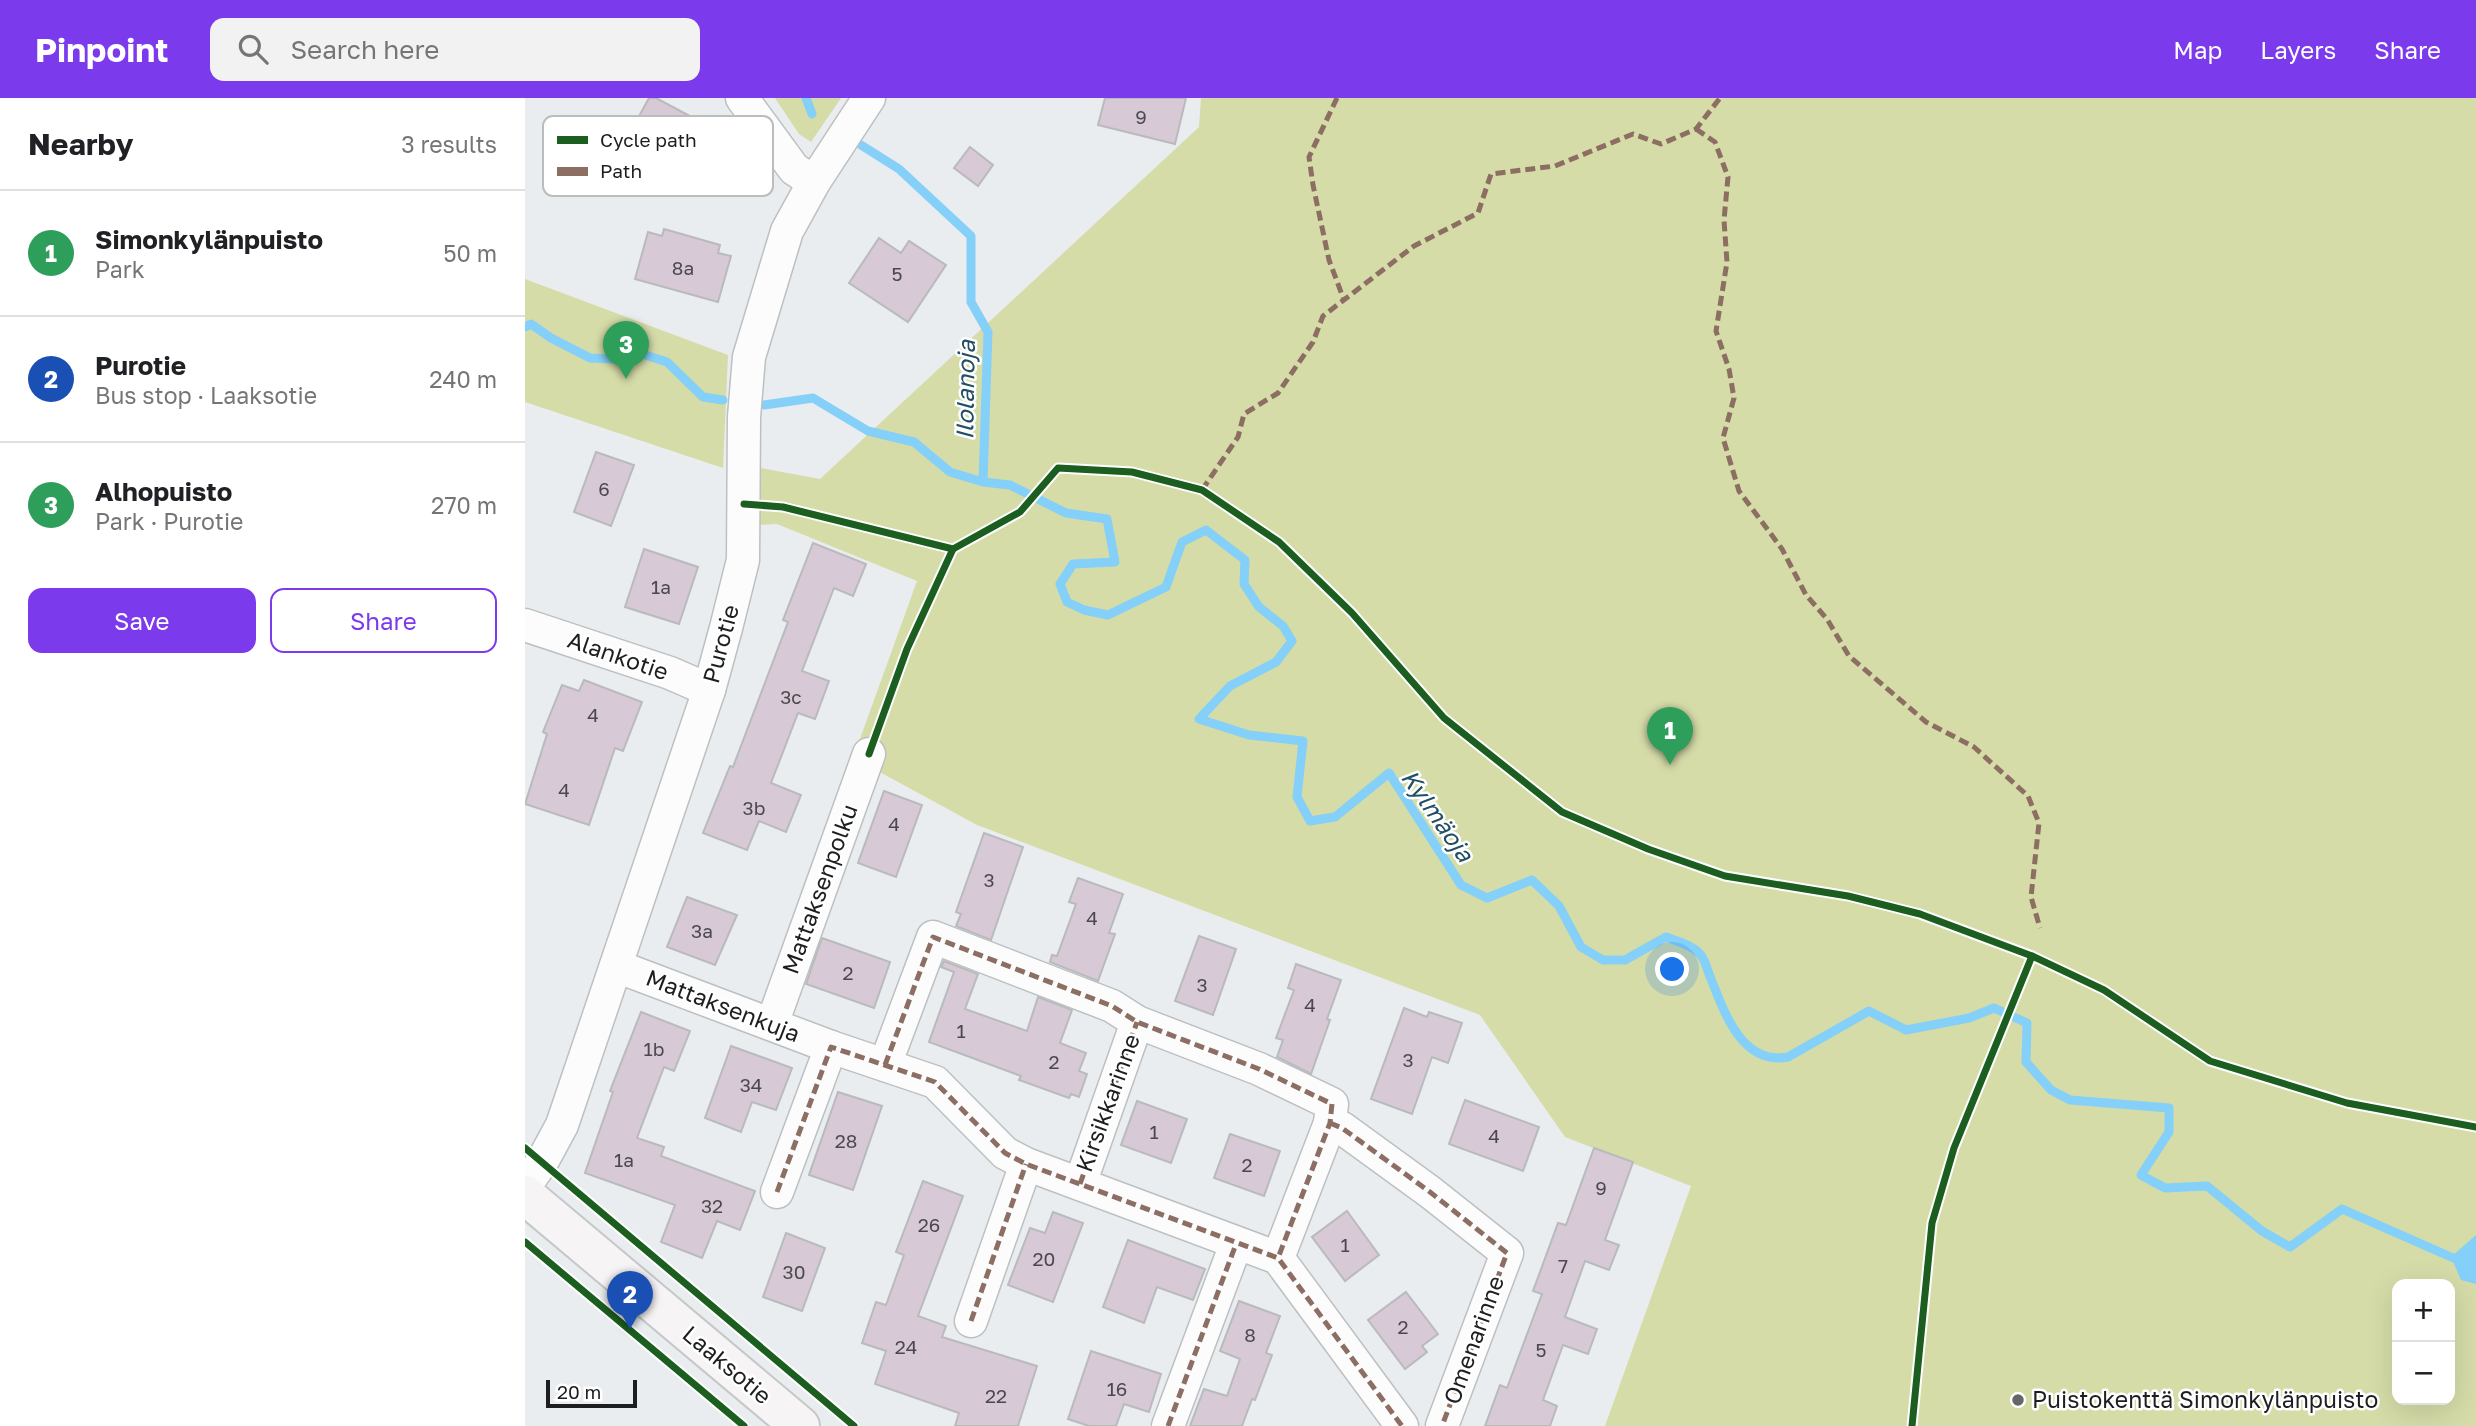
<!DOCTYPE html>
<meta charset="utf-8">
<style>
body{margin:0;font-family:"Golos Text",sans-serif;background:#f2f2f2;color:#202124}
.controls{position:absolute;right:21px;bottom:21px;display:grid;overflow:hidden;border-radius:14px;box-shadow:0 7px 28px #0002}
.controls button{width:63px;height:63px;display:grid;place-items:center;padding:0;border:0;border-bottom:2px solid #e0e0e0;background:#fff;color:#202124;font:35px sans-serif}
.scale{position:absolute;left:21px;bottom:18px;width:91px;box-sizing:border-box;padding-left:7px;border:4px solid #1c1e20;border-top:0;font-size:19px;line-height:24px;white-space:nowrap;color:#1c1e20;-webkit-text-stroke:5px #fff;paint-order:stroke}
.you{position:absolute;left:1148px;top:872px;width:24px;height:24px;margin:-18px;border:5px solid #fff;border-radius:50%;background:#1a73e8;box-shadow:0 0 0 10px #1a73e833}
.badge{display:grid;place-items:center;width:46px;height:46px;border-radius:50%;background:#7c3aed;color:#fff;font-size:23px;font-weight:700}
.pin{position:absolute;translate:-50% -58px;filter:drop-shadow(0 2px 4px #0008)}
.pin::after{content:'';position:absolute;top:37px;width:24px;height:21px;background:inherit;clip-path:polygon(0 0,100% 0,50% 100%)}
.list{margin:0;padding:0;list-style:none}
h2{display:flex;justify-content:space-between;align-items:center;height:91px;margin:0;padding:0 28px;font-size:30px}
h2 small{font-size:23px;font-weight:400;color:#757577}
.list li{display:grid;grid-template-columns:46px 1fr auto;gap:21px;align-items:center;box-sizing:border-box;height:126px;padding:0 28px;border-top:2px solid #e0e0e0}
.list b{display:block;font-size:26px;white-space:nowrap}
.list p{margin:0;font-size:23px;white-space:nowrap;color:#757577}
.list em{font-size:23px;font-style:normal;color:#757577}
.actions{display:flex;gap:14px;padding:21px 28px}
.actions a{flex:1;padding:16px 0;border:2px solid #7c3aed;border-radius:14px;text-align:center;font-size:24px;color:#7c3aed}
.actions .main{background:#7c3aed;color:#fff}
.icon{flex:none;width:38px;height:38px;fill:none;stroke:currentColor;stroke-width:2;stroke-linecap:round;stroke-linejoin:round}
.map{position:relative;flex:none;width:1951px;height:1328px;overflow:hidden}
header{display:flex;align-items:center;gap:42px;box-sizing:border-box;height:98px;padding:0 35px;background:#7c3aed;color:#fff}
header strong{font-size:33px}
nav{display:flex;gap:38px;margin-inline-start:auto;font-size:24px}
.search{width:490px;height:63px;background:#f2f2f2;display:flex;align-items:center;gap:18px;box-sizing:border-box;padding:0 24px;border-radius:14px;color:#757577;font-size:26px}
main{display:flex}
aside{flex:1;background:#fff}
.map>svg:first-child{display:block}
.green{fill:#d5dca8;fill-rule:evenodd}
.water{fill:#84d0f8}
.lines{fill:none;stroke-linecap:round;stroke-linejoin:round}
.stream{stroke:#84d0f8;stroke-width:9}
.building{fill:#d7c9d6;stroke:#b9babb;stroke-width:2}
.minor-casing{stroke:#bdc0c1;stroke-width:35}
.major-casing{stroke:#c6c7c8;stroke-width:42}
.minor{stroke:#fcfcfd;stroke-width:32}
.major{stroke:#f7f4f5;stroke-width:38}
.quiet{stroke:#8d6e63;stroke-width:5;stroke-dasharray:10 5;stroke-linecap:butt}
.cycleway-casing{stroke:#fff;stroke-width:11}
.cycleway{stroke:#1b5e20;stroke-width:7}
.poi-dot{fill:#646668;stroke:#fff;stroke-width:2.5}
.labels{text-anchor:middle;stroke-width:5;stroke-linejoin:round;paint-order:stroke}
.number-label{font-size:19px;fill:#4b494e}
.street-label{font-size:23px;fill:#1c1e20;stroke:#fff}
.poi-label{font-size:23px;fill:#1c1e20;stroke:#fff;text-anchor:start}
.water-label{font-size:24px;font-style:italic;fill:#224f66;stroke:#fff}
.key{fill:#fff;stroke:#bbbcbc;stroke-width:2}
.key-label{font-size:19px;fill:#1c1e20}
</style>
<header>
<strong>Pinpoint</strong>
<div class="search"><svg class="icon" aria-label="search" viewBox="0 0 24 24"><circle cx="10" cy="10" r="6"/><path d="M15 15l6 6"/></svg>Search here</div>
<nav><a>Map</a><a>Layers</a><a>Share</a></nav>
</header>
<main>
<aside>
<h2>Nearby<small>3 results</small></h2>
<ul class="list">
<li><span class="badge" style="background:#2e9e5b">1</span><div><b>Simonkylänpuisto</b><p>Park</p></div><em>50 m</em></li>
<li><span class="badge" style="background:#1a4fb4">2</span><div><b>Purotie</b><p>Bus stop · Laaksotie</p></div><em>240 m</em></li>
<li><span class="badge" style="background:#2e9e5b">3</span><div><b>Alhopuisto</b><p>Park · Purotie</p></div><em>270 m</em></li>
</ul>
<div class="actions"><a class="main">Save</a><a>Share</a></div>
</aside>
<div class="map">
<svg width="1951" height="1328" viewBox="0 0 1951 1328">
<rect width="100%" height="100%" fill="#eaedef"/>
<g class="green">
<path d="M 250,0 L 316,0 L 286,44 L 274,36 Z"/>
<path d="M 676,0 L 1951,0 L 1951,1328 L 1080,1328 L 1166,1088 L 1040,1039 L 955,917 L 452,727 L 351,672 L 327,663 L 392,483 L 252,426 L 230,427 L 231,369 L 295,381 L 674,29 ZM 1872,1186 L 1925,1186 L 1925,1302 L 1872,1302 Z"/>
<path d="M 0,181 L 203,257 L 198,370 L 0,304 Z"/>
</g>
<path class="water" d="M 1951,1137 L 1951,1186 L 1936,1182 L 1926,1159 Z"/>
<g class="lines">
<g class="stream">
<path d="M 281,0 L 287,16"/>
<path d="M 336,47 L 374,71 L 446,138 L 446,204 L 463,234 L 458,384"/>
<path d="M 0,229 L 6,226 L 26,240 L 65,260 L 89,261 L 108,253 L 142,264 L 178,299 L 198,302"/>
<path d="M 239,307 L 288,300 L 343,333 L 389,344 L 425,374 L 458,384 L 485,387 L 541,415 L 582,421 L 590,464 L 548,466 L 535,486 L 542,504 L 559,512 L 583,517 L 641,489 L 657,444 L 681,432 L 720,462 L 719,486 L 734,509 L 758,528 L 767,543 L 751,564 L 705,588 L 674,621 L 724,637 L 778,643 L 772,699 L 785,723 L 810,719 L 864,675 L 936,787 L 962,800 L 1007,782 L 1034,808 L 1056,849 L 1078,862 L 1100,862 L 1141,839 C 1151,843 1167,847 1175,856 C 1179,860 1182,870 1184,876 C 1198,910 1215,968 1263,959 L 1344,913 L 1381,932 L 1444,920 L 1469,910 L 1502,925 L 1501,964 L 1526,992 L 1545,1002 L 1644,1010 L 1644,1034 L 1616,1077 L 1640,1090 L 1682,1088 L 1737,1133 L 1765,1149 L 1817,1111 L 1926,1159 L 1951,1167"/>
</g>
</g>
<g class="building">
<path d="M 124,0 L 131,0 L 178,25 L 148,82 L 120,67 L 126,55 L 101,42 Z"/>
<path d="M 580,0 L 661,0 L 650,46 L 573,27 Z"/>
<path d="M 445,49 L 468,67 L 453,88 L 429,70 Z"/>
<path d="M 139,131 L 195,147 L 193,155 L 206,158 L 193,204 L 110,181 L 123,134 L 137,138 Z"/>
<path d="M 354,140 L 376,155 L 384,143 L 421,167 L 383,224 L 324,185 Z"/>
<path d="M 71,354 L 109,367 L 86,428 L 49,414 Z"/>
<path d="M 288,445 L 341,466 L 328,498 L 309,490 L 277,573 L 304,583 L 290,621 L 273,615 L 246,685 L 276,697 L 261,734 L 234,723 L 222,752 L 178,735 L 205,668 L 208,669 L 263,524 L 258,522 Z"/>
<path d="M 119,451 L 173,469 L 154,526 L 100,509 Z"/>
<path d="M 59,582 L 117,604 L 98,653 L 90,650 L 64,727 L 0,706 L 22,636 L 18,634 L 37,587 L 54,593 Z"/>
<path d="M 359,693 L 397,707 L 371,779 L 333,765 Z"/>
<path d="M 459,735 L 498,749 L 466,842 L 431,828 L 436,816 L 431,814 Z"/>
<path d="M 553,780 L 598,796 L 584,835 L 590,836 L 573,883 L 525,864 L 527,857 L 532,858 L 551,806 L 544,804 Z"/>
<path d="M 162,799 L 212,817 L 190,867 L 142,849 Z"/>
<path d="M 674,838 L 711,851 L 688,917 L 650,903 Z"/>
<path d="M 297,840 L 365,864 L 349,910 L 281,886 Z"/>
<path d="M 419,863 L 453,876 L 440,911 L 502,933 L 513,899 L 547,912 L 535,945 L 561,955 L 554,973 L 562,976 L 554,999 L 546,996 L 544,1000 L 494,982 L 496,978 L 404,944 L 429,874 L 416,869 Z"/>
<path d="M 771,866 L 816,882 L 802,921 L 805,922 L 786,976 L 752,959 L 758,942 L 751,940 L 769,892 L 763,890 Z"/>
<path d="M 879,910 L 902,919 L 904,914 L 937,925 L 923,965 L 907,959 L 887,1016 L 846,1001 Z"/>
<path d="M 116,914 L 165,933 L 149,973 L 139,969 L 112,1040 L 139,1049 L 136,1058 L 230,1093 L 215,1132 L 192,1123 L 177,1160 L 136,1144 L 150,1107 L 60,1075 L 88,994 L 85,993 Z"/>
<path d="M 206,948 L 267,970 L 251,1012 L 227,1004 L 216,1034 L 180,1020 Z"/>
<path d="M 313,994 L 357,1008 L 328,1092 L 284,1077 Z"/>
<path d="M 940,1002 L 1014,1029 L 998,1073 L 924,1046 Z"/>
<path d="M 612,1003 L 662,1021 L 646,1065 L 596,1047 Z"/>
<path d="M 705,1036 L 755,1053 L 739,1098 L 689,1080 Z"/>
<path d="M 1069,1050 L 1108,1064 L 1080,1142 L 1094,1147 L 1084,1172 L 1060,1163 L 1040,1219 L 1072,1231 L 1063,1256 L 1038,1247 L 1018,1302 L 1032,1308 L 1025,1328 L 960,1328 L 975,1287 L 982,1290 L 1017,1196 L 1008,1193 L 1033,1125 L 1041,1127 Z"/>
<path d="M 398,1083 L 438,1098 L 393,1218 L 421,1228 L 417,1239 L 512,1268 L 493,1328 L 430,1328 L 434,1315 L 350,1286 L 361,1253 L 337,1245 L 351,1204 L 361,1207 L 379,1157 L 371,1154 Z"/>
<path d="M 822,1113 L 854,1157 L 820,1183 L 787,1139 Z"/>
<path d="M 528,1114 L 558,1125 L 528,1204 L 483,1187 L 505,1130 L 520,1135 Z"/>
<path d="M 261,1135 L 300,1150 L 277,1213 L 238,1199 Z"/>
<path d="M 603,1142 L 680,1171 L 668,1202 L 632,1189 L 619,1225 L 578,1209 Z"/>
<path d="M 881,1194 L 913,1236 L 897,1248 L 902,1254 L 880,1271 L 843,1222 Z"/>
<path d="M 714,1203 L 755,1218 L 741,1255 L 747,1257 L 730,1302 L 727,1301 L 717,1328 L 665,1328 L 679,1291 L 702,1298 L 715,1261 L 695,1253 Z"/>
<path d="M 566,1253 L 636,1276 L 624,1314 L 599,1306 L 591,1328 L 564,1328 L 543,1321 Z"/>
</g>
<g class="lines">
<g class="minor-casing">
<g id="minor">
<path d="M 217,0 L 269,71 L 289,84"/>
<path d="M 0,527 L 145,575 L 184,592"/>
<path d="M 91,868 L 306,949 L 410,984 L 480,1055 L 501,1066 L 753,1160 L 877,1328"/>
<path d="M 247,926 L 344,656"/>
<path d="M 360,967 L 408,839 L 587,908 L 612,924 L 734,971 L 807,1006 L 805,1025 L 753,1160"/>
<path d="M 805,1025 L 817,1030 L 905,1094 L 982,1155 L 917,1328"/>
<path d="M 555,1086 L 612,924"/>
<path d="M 0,1088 L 17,1064 L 37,1027 L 184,592 L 201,530 L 218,462 L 219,319 L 224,259 L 262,133 L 289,84 L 344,0"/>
<path d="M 252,1094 L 306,949"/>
<path d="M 446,1223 L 501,1066"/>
<path d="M 643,1328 L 711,1146"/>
</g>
</g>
<g class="major-casing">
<path id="major" d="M 0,1097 L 275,1328"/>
</g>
<use href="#minor" class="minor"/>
<use href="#major" class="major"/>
<g class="quiet">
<path d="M 812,0 L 784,59 L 788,87 L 804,162 L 819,202"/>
<path d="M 1171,31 L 1190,44 L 1203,79 L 1199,122 L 1202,164 L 1191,233 L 1204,271 L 1209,300 L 1198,340 L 1214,393 L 1257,451 L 1281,497 L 1302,521 L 1324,558 L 1401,624 L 1449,649 L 1503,698 L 1514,725 L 1506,799 L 1515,830"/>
<path d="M 677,392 L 713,339 L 719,316 L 753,295 L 788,244 L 798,218 L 889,148 L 953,115 L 966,76 L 1030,68 L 1108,36 L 1136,46 L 1171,31 L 1195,0"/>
<path d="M 360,967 L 408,839 L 587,908 L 612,924 L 734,971 L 807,1006 L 805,1025 L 753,1160"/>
<path d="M 805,1025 L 817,1030 L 905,1094 L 982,1155 L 917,1328"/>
<path d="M 555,1086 L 612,924"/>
<path d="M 252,1094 L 306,949 L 410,984 L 480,1055 L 501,1066 L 753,1160 L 877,1328"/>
<path d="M 446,1223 L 501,1066"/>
<path d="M 643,1328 L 711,1146"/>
</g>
<g class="cycleway-casing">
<g id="cycleway">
<path d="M 219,406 L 258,409 L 428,451 L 495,414 L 533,370 L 607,374 L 677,392 L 754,444 L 827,515 L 919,620 L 1037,714 L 1123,751 L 1200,778 L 1323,798 L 1395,816 L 1507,858 L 1579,892 L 1685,963 L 1822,1005 L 1951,1029"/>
<path d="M 344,656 L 382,551 L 428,451"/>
<path d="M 0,1050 L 329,1328"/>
<path d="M 0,1144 L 219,1328"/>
<path d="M 1387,1328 L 1407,1125 L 1429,1050 L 1507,858"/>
</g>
</g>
<use href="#cycleway" class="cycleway"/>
</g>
<circle class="poi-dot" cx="1493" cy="1302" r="7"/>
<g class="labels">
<g class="number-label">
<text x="616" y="26">9</text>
<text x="158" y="177">8a</text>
<text x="372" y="183">5</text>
<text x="79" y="398">6</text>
<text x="136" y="496">1a</text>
<text x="266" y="606">3c</text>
<text x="68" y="624">4</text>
<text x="39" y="699">4</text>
<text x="229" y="717">3b</text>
<text x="369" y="733">4</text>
<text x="464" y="789">3</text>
<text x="567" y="827">4</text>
<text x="177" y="840">3a</text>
<text x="323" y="882">2</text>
<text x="677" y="894">3</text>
<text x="785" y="914">4</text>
<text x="436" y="940">1</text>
<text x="129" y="958">1b</text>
<text x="883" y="969">3</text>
<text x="529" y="971">2</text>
<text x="226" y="994">34</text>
<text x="629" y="1041">1</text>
<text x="969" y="1045">4</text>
<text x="321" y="1050">28</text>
<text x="99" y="1069">1a</text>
<text x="722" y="1074">2</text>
<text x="1076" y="1097">9</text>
<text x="187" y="1115">32</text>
<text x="404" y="1134">26</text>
<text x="820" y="1154">1</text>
<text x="519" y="1168">20</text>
<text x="1038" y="1175">7</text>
<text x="269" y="1181">30</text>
<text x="878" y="1236">2</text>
<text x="725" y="1244">8</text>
<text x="381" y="1256">24</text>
<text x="1016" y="1259">5</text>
<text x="592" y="1298">16</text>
<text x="471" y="1305">22</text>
</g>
<g class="street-label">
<text transform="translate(196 546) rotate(-75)" y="8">Purotie</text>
<text transform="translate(93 558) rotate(19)" y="8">Alankotie</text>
<text transform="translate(295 791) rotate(-70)" y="8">Mattaksenpolku</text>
<text transform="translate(198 908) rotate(21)" y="8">Mattaksenkuja</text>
<text transform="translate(583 1005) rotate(-70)" y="8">Kirsikkarinne</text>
<text transform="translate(949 1242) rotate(-70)" y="8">Omenarinne</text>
<text transform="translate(202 1267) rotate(40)" y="8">Laaksotie</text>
</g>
<g class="poi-label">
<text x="1507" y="1310">Puistokenttä Simonkylänpuisto</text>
</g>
<g class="water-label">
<text transform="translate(441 292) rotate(-89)" y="8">Ilolanoja</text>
<text transform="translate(912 718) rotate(55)" y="8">Kylmäoja</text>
</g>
</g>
<rect x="18" y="18" width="230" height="80" rx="10" class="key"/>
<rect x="32" y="38" width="31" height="8" fill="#1b5e20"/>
<rect x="32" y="69" width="31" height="9" fill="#8d6e63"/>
<g class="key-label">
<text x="75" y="49">Cycle path</text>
<text x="75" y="80">Path</text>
</g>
</svg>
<div class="controls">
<button>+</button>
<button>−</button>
</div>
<div class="scale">20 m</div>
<div class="you"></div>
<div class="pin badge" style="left:1145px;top:667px;background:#2e9e5b">1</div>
<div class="pin badge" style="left:105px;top:1231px;background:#1a4fb4">2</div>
<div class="pin badge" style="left:101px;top:281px;background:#2e9e5b">3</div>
</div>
</main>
